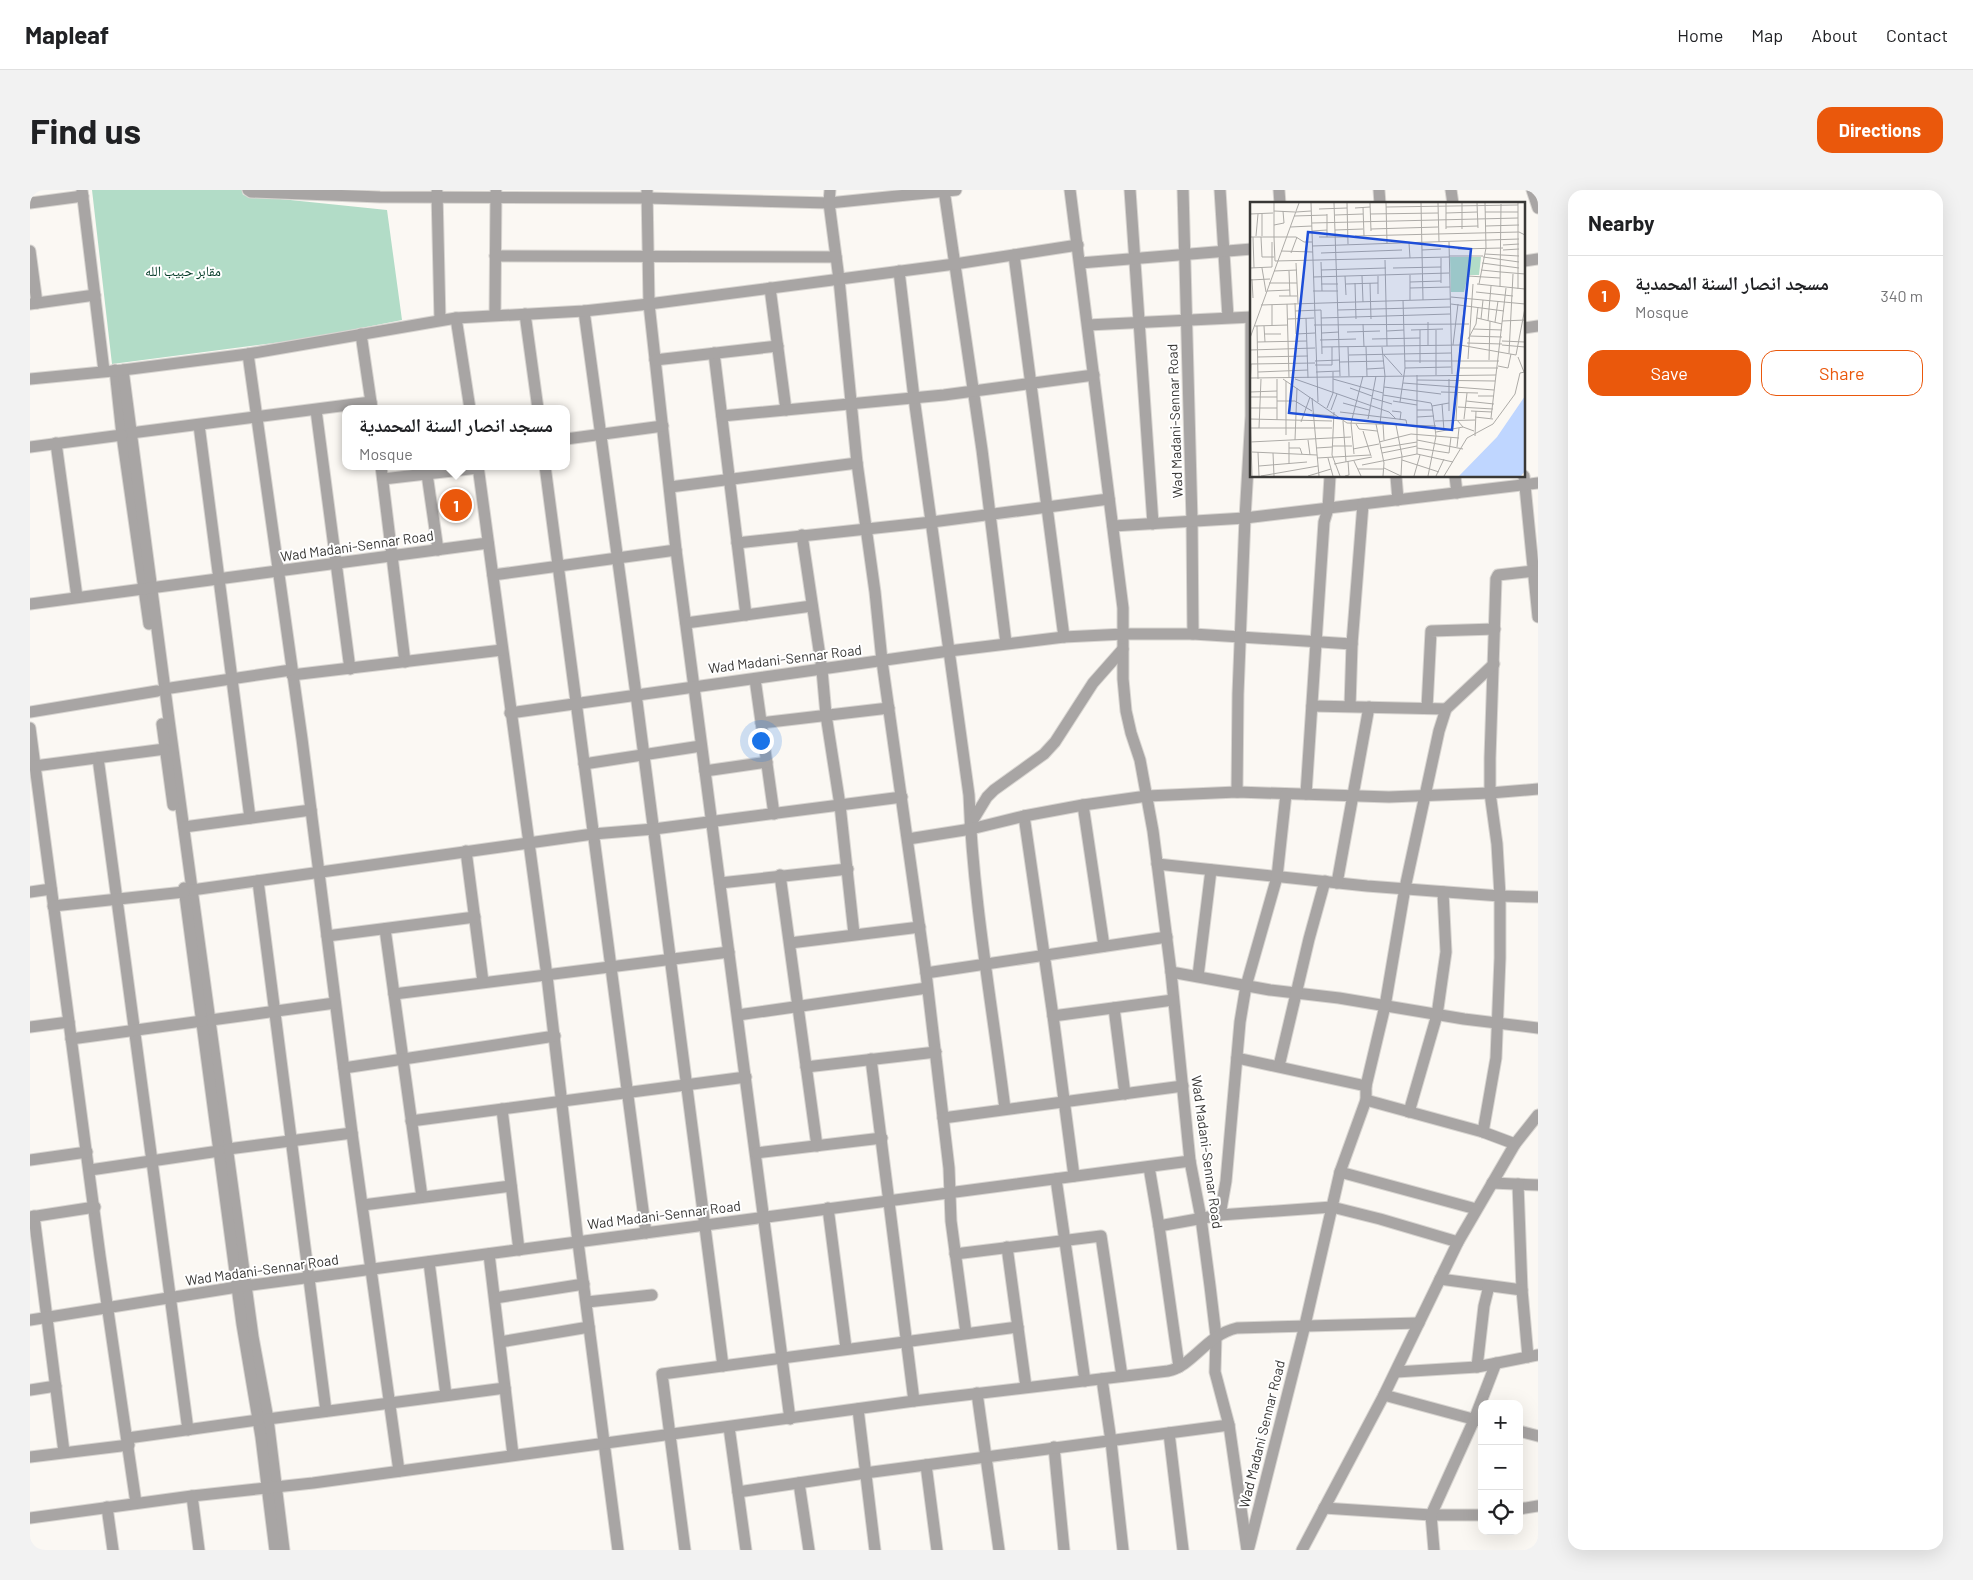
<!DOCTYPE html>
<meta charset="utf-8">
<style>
body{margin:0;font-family:Barlow,"Noto Naskh Arabic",sans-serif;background:#f2f2f2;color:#202124}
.controls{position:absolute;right:15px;bottom:15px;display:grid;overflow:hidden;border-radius:10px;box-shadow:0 5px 20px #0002}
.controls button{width:45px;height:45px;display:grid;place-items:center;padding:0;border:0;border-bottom:1px solid #e0e0e0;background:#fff;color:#202124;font:25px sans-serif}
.you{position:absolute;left:730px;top:550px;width:18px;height:18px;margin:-12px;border:4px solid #fff;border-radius:50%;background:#1a73e8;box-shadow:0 0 0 8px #1a73e833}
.badge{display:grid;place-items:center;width:32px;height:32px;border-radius:50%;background:#ea580c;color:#fff;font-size:16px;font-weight:700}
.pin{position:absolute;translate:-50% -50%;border:2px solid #fff;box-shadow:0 1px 5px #0006}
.popup{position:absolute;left:312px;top:215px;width:228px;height:65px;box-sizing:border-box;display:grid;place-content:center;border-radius:10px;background:#fff;filter:drop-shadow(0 1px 4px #0005);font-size:16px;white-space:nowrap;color:#757577}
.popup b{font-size:19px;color:#202124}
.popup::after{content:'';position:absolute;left:50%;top:100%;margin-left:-10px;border:10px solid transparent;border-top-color:#fff}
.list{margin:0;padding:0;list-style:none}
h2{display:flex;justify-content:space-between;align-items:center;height:65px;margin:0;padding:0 20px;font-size:21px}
h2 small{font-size:16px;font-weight:400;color:#757577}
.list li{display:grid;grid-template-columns:32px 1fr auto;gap:15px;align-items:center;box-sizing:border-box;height:80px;padding:0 20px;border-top:1px solid #e0e0e0}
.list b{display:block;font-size:19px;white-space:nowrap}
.list p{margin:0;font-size:16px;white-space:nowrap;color:#757577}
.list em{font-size:16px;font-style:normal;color:#757577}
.actions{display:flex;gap:10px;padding:15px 20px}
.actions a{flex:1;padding:11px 0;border:1px solid #ea580c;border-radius:15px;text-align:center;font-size:18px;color:#ea580c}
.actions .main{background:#ea580c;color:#fff}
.icon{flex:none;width:28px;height:28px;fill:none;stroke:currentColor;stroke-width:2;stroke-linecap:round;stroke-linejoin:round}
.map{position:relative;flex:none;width:1508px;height:1360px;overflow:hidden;border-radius:15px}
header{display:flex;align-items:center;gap:30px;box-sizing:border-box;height:70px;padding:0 25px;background:#fff;border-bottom:1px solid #e0e0e0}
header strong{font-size:24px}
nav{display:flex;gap:28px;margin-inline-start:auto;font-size:18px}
.intro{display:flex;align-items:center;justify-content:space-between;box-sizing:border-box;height:120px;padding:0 30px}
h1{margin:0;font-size:35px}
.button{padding:12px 22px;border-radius:15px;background:#ea580c;color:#fff;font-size:18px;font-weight:700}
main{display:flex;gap:30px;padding:0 30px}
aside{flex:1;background:#fff;border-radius:15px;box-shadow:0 5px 20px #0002}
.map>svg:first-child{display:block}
.green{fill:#b2dcc7}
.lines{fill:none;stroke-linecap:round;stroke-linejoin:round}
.minor-casing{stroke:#d8d5d1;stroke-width:13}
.minor{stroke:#a8a5a4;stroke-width:11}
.labels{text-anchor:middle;stroke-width:4;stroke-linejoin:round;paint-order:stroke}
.park-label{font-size:14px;fill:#013825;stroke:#fff}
.street-label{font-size:14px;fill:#393836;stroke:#fff}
.inset-road{fill:none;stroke:#adaba7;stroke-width:1}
.view{fill:#1d4ed8;fill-opacity:0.15;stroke:#1d4ed8;stroke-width:2.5}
.inset-edge{fill:none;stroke:#393836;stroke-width:2.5}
</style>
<header>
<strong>Mapleaf</strong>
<nav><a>Home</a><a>Map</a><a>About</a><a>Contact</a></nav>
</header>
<div class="intro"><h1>Find us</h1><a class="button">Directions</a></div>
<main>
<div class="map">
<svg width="1508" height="1360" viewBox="0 0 1508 1360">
<rect width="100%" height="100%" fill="#fbf8f3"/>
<path class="green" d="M 62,0 L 212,0 L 213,5 L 357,20 L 372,130 L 275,149 L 82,174 Z"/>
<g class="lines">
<g class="minor-casing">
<g id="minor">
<path d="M 52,0 L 74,181"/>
<path d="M 218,0 L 221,2 L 350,7 L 617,8 L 799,13 L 926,0"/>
<path d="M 617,0 L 619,114 L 646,360 L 760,1229"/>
<path d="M 800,0 L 799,13 L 809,89 L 827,273 L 845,402 L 852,471 L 896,783 L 919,978 L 921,1031 L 936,1143"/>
<path d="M 914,0 L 952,260 L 976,453"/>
<path d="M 1040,0 L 1093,418 L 1093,489 L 1096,521 L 1101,543 L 1110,570 L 1123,641 L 1141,782 L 1160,971 L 1171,1028 L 1180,1096 L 1186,1146 L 1185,1182 L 1199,1235 L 1217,1360"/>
<path d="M 1100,0 L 1123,334"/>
<path d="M 1153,0 L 1162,331 L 1163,444"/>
<path d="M 1190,0 L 1198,127"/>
<path d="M 1249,0 L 1250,14"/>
<path d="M 1349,0 L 1350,14"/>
<path d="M 1421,0 L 1423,14"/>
<path d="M 1502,0 L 1508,18"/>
<path d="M 407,2 L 410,130"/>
<path d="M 0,13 L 53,6"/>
<path d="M 0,61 L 7,113"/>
<path d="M 984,65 L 1034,447"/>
<path d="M 465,66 L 806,67"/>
<path d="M 1494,71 L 1508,69"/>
<path d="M 1050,73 L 1222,59"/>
<path d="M 869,81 L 884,208 L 939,605 C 943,710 962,814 975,919"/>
<path d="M 740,98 L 756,220"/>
<path d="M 0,114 L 65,105"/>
<path d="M 554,121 L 606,504 L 693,1176"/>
<path d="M 495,124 L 508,219"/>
<path d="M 465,125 L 466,2"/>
<path d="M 426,128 L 440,219"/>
<path d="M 1058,135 L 1222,127"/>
<path d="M 1494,138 L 1508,136"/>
<path d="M 331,144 L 342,219"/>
<path d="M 684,163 L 716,425"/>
<path d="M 218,164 L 272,549 L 322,943 L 369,1281"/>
<path d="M 625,170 L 748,156"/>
<path d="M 85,180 L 92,245 L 119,434"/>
<path d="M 93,180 L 139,530 L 223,1147 L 238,1229 L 254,1360"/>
<path d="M 0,189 L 93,180 L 218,164 L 426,128 L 554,121 L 619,114 L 925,74 L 1048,55"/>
<path d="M 286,220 L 320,479"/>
<path d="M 692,226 L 914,205 L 1064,185"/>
<path d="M 169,235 L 220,628"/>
<path d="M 101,243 L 341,212"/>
<path d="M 536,249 L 633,236"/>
<path d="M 26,253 L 47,407"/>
<path d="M 0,257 L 92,245"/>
<path d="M 351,276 L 375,472"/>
<path d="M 448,276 L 517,786 L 548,1052 L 588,1360"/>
<path d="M 515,276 L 616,1043"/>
<path d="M 397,284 L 408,360"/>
<path d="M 1366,286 L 1368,310"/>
<path d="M 1425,286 L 1427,303"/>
<path d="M 1494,286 L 1508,427"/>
<path d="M 353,289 L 448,278"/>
<path d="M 640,297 L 827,273"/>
<path d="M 1083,336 L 1215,328 L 1508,293"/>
<path d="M 772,345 L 792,480 L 796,525 L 810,615 L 824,744"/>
<path d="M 707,353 L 902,332 L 1079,309"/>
<path d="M 463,385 L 646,360"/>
<path d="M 0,414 L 458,353"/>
<path d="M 656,433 L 782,416"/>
<path d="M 262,485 L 472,460"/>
<path d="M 725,489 L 744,624"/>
<path d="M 134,499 L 261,480"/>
<path d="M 1282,516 L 1416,519"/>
<path d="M 1320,516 L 1322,454 L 1333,314"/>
<path d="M 1397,518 L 1401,441 L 1465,439"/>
<path d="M 0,522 L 127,501"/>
<path d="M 480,523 L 919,461 L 1034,447 L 1094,444 L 1163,444 L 1322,454"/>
<path d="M 731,533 L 859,518"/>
<path d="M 132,534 L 143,615"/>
<path d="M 0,538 L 70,1066 L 106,1313"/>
<path d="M 68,568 L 158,1240"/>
<path d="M 554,574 L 671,556"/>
<path d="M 5,576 L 135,559"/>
<path d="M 675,581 L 737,572"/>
<path d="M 1207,602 L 1208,504 L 1215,328 L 1221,226 L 1221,127"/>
<path d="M 1276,604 L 1294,332 L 1298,319 L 1300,286"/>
<path d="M 1053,615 L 1074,756"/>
<path d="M 994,626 L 1023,826 L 1044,986"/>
<path d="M 940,635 L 957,607 L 964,600 L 1014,564 L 1025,552 L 1063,493 L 1093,459"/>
<path d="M 154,637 L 281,620"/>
<path d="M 878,649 L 941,639 L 994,626 L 1053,615 L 1117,606 L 1207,602 L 1359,607 L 1460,603 L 1508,599"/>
<path d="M 436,661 L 453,792"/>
<path d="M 1127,674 L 1337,696 L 1470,706 L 1508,707"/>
<path d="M 750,685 L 787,956"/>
<path d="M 228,691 L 296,1221"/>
<path d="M 690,693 L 818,679"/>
<path d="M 1307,693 L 1339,517"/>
<path d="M 154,698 L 189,961 L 212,1134 L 231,1247 L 245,1360"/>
<path d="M 162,700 L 563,644 L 624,639 L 872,607"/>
<path d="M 0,702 L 21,699"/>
<path d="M 23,716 L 154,702"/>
<path d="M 355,739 L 392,1007"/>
<path d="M 297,746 L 445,727"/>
<path d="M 760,753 L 890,737"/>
<path d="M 1141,782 L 1240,800 L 1309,808 L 1434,829 L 1508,838"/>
<path d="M 896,783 L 1137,747"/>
<path d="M 1168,786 L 1181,680"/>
<path d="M 364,804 L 699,762"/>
<path d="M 1084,818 L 1095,904"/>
<path d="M 708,825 L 897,798"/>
<path d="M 1023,826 L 1143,810"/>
<path d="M 181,830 L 305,813"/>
<path d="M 0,837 L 39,832"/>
<path d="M 41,849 L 172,831"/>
<path d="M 1207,868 L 1336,896"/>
<path d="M 841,869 L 884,1211"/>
<path d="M 1249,876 L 1279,749 L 1295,691"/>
<path d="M 776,877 L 906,862"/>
<path d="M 314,878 L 525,846"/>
<path d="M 1336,910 L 1453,942 L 1485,954"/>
<path d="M 472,919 L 489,1060"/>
<path d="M 1379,922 L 1407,825 L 1416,762 L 1413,702"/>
<path d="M 913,928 L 1153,896"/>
<path d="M 381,931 L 716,887"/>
<path d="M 1453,942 L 1466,868 L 1470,768 L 1470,706 L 1467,654 L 1460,603 L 1460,568 L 1466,389 L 1468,385 L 1504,381"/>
<path d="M 198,959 L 322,943"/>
<path d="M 726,963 L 852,948"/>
<path d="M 0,970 L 57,962"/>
<path d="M 1119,977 L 1129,1036 L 1149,1177"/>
<path d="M 60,980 L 189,961"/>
<path d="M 1310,982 L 1446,1019"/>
<path d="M 1026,989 L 1055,1191"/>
<path d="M 1462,993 L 1508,995"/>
<path d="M 1488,994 L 1492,1100 L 1498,1167"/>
<path d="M 333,1015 L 481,996"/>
<path d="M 798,1018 L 816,1158"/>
<path d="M 1190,1025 L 1196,991 L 1210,832 L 1216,796 L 1247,687 L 1256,604"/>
<path d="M 4,1026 L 34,1262"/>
<path d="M 0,1027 L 65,1017"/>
<path d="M 1129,1036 L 1190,1025 L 1302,1017 L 1350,1029 L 1428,1052"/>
<path d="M 977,1057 L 996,1197"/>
<path d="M 459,1064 L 483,1265"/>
<path d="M 925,1064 L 1071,1046 L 1092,1186"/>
<path d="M 399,1072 L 416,1205"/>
<path d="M 1410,1089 L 1492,1100"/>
<path d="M 465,1108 L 554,1094"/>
<path d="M 557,1112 L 622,1105"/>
<path d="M 0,1130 L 207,1097 L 1160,971"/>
<path d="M 470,1152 L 559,1137"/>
<path d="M 1447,1177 L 1454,1116 L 1459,1096"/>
<path d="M 1366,1182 L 1447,1177 L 1508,1165"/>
<path d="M 1072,1189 L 1081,1251 L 1093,1360"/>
<path d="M 0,1200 L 26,1196"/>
<path d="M 947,1203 L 969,1360"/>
<path d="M 1354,1205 L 1450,1231"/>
<path d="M 828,1219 L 845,1360"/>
<path d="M 238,1229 L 475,1198"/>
<path d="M 699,1237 L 716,1360"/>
<path d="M 1489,1241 L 1508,1246"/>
<path d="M 1139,1243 L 1153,1360"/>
<path d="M 98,1248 L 228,1230"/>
<path d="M 1024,1257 L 1034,1360"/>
<path d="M 0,1267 L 99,1255"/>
<path d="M 896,1275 L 907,1360"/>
<path d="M 769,1293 L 779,1360"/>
<path d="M 708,1302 L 835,1283 L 1199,1235"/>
<path d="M 162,1306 L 169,1360"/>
<path d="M 77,1317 L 83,1360"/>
<path d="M 1294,1318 L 1401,1325 L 1452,1325"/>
<path d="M 1489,1319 L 1508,1316"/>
<path d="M 0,1328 L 162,1306 L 283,1293 L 884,1211 L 1138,1181 C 1163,1176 1176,1145 1207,1138 L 1389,1133"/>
<path d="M 1219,1357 L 1275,1135 L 1310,982 L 1336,910 L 1336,896 L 1355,816 L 1375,698 L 1409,541 L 1416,519 L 1464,474"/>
<path d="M 655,1360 L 632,1184 L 988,1137"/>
<path d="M 1272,1360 L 1354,1205 L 1428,1052 L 1485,954 L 1508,925"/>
<path d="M 1404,1360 L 1401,1325 L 1444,1230 L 1466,1173"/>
</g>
</g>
<use href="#minor" class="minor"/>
</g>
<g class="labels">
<g class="park-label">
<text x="153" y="86">مقابر حبيب الله</text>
</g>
<g class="street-label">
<text transform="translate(1145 231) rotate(-92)" y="5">Wad Madani-Sennar Road</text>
<text transform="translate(327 356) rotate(-8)" y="5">Wad Madani-Sennar Road</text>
<text transform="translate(755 469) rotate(-7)" y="5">Wad Madani-Sennar Road</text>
<text transform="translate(1177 962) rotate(82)" y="5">Wad Madani-Sennar Road</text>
<text transform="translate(634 1025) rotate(-7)" y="5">Wad Madani-Sennar Road</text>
<text transform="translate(232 1080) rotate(-8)" y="5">Wad Madani-Sennar Road</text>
<text transform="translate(1232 1244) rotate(-76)" y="5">Wad Madani Sennar Road</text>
</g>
</g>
<g transform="translate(1220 12)">
<rect width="275" height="275" fill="#fbf8f3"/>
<path d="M 200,55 L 231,55 L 229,73 L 218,73 L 214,90 L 201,90 Z" fill="#b2dcc7"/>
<path d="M 275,194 L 275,269 L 271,274 L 209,274 L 247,235 Z" fill="#bfd6ff"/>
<path class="inset-road" d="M 61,1 L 68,200M 84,1 L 90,174M 97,1 L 98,42M 120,1 L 121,29M 136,1 L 137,41M 171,1 L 173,98M 188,1 L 189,40M 196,1 L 196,27M 212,1 L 212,27M 227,1 L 228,26M 268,1 L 268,87M 113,5 L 114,34M 136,5 L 268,3M 105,6 L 120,5M 69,7 L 97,6M 24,9 L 45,10M 46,10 L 61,9M 235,10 L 268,10M 196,11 L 227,10M 0,12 L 23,11M 77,12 L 77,35M 120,12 L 188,11M 85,13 L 113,12M 44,14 L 77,13M 62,21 L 268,16M 24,23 L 34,21 L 33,9M 236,24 L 269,23M 40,25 L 62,24M 196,25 L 228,24M 121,27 L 188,25M 85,28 L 113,27M 62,29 L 77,28M 6,34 L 8,12M 12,34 L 12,11M 105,34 L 269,30 L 275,33M 0,35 L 24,35 L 24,1M 3,35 L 4,66M 11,35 L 12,55 L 24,55M 69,35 L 98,35M 62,40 L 54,40 L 46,35 L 24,35 L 25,59 L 199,55M 199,40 L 202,172M 159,41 L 160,56M 253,43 L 269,42M 62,44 L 269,37M 208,47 L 253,46M 172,48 L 191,47M 253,48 L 269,47M 31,49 L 63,50M 41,51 L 47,35M 71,51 L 152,48M 235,52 L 269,54M 199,54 L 233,54M 233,55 L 269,60M 191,56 L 191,81M 135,58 L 137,144M 71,60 L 72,89M 46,61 L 48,101M 232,61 L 269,66M 0,66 L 22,65 L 22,40M 12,66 L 16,90M 143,66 L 191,65M 71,68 L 136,66M 231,68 L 251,70M 24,69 L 47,68M 39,69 L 40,94M 251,70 L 275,72M 160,73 L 160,98M 95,74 L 96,93M 112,74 L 113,100M 128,74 L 128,92M 63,75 L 199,71M 2,77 L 3,96M 0,78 L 20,77M 160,80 L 191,79M 19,81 L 47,81M 105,81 L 106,117M 120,81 L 121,117M 71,82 L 88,82M 96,82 L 128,81M 227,82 L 275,87M 229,82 L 236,46 L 235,1M 250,85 L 251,2M 160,86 L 200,85M 17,89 L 40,88M 63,89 L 88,89M 226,90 L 263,94M 29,94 L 47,94M 201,95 L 275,102M 45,101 L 46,132M 37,102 L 39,176M 201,102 L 254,109M 11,103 L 201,97M 22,103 L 22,124M 88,108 L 200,105M 45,109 L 71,108 L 72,152M 56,116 L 58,176M 71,116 L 200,112M 227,116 L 252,122M 38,117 L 64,116M 231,117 L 233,98M 238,119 L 241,84M 252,119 L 275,118M 178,120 L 178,143M 245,120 L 248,99M 113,122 L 114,145M 64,123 L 219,122M 5,124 L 38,123M 7,124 L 8,177M 14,124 L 15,140M 223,127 L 252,128M 161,128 L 193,127M 170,128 L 170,161M 186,128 L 186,173M 137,129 L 154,128M 97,130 L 130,129M 72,131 L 89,130M 15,132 L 31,132M 46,132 L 65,131M 219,134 L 252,135M 0,136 L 49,1M 122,137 L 170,136M 218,137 L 226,122 L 228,105M 70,138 L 106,137M 252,139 L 275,140M 7,140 L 57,139M 217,141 L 252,142M 203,143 L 208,102M 252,143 L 275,145M 72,145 L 210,143 L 266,153 L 275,106M 98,145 L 99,174M 116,145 L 117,174M 0,148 L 65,146M 259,151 L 263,72M 99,153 L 201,151M 134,153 L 152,173M 7,155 L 58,154M 268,155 L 274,170M 218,157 L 223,82M 239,158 L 240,119M 65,159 L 90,158M 155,159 L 249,159M 90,160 L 134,159M 65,163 L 82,163 L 82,145M 248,164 L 258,166 L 261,152M 155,166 L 201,165M 210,166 L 248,166M 117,167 L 134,166M 8,170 L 58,168M 66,170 L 90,169M 0,176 L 246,173M 27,177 L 27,218M 33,177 L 97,221 L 186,224M 45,177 L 139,210 L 146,217M 83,177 L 133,191M 167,178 L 245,179M 36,179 L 36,233M 153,181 L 244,188M 134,185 L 191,192M 100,186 L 122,194M 0,188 L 1,162 L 65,161M 0,190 L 27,189M 191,190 L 228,191M 133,193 L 181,201 L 182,204 L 199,201M 228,194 L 244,194M 0,195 L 27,195M 62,196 L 69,274M 122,196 L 142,202M 27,199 L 45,199 L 62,209M 143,199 L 167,203M 216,199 L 244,202M 150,200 L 155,166 L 153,98M 93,201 L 119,208M 0,202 L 2,274M 192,202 L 194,229M 208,205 L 243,207M 0,206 L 27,206M 77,206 L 83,191 L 83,170M 81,208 L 87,192M 167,208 L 183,208M 142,209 L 151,210 L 150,218M 199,209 L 199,177M 221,209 L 242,210M 84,210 L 82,253 L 90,274M 90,210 L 156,218 L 157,223M 62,212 L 83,214M 167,215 L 184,214M 225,215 L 243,217M 241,216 L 256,86M 0,217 L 82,219M 118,217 L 126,174M 214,217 L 217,191M 206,218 L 210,143 L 218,74 L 250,76M 207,218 L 213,225 L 224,229M 93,219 L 96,260M 185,219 L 225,218M 51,220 L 60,195M 106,222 L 109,227 L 127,229M 126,222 L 134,261 L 133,274M 130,222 L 135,174 L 132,145M 133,222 L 134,238M 146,223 L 152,254 L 151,274M 0,226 L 82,226M 9,226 L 11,177M 113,229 L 121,254M 186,230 L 213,225M 225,234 L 226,209M 45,238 L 47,186M 58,238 L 60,253M 167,238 L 213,247M 0,240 L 101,235M 39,240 L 39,262M 129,240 L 161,232 L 209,236M 82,244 L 102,244M 207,245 L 209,226M 39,246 L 50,246 L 52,252M 66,246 L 82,245M 130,246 L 167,240M 167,246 L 199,251 L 201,235M 103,247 L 129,242M 2,250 L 67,253M 8,250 L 9,274M 23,251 L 24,274M 132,251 L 167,244M 104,252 L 101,221 L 113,174M 167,252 L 167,173M 67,256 L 120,253M 78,256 L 83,274M 152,258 L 189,270M 104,259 L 111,274M 84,262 L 122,255M 112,263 L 167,252 L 203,260M 9,264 L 57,260M 134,266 L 151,274M 108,267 L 134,267M 11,274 L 68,264M 58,274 L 81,267M 95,274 L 99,273 L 98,259M 164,274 L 170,253M 178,274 L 186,234 L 182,204M 186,274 L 194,257M 194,274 L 217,236 L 243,222 L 265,192 L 270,171 L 275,170"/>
<path class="view" d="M 58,30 L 221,47 L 202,228 L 39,211 Z"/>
<rect width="275" height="275" class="inset-edge"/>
</g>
</svg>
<div class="controls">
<button>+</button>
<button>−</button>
<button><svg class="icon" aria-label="locate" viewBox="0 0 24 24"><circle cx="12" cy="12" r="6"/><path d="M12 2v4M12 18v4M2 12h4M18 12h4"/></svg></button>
</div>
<div class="you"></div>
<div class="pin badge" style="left:426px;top:315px">1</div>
<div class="popup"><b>مسجد انصار السنة المحمدية</b>Mosque</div>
</div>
<aside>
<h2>Nearby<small></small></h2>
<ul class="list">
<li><span class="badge">1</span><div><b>مسجد انصار السنة المحمدية</b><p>Mosque</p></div><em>340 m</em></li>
</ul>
<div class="actions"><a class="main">Save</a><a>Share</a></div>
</aside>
</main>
